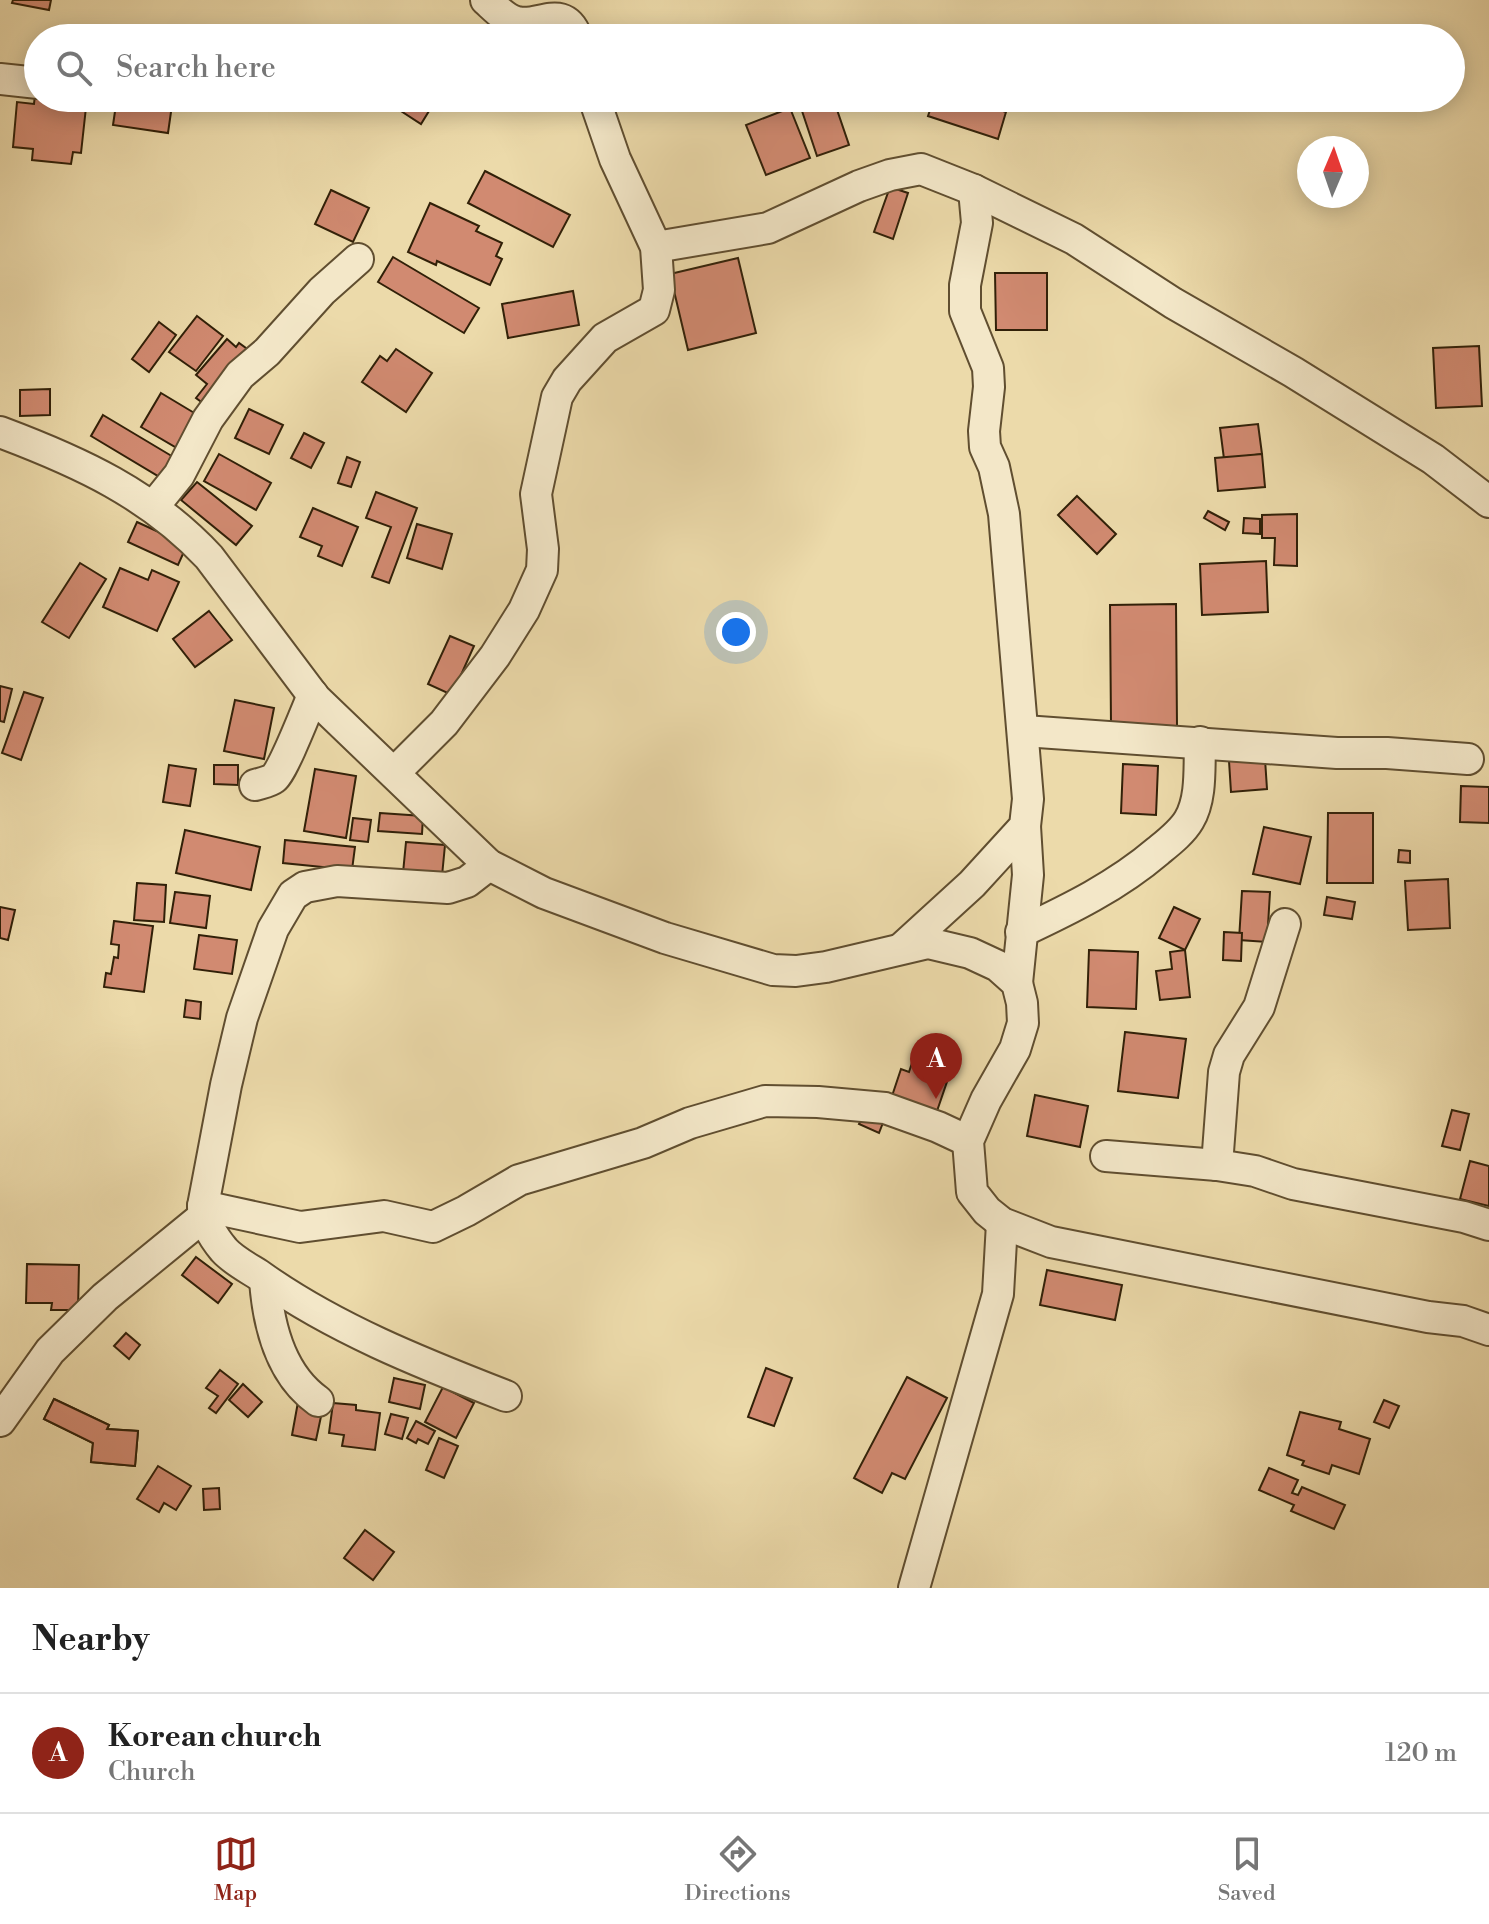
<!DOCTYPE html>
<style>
body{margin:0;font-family:"Libre Bodoni",serif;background:#f6f6f6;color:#222}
.compass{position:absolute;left:1297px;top:136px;width:72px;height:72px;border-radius:50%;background:#fff;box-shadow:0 4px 20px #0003;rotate:2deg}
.you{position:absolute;left:736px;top:632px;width:28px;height:28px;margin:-20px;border:6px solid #fff;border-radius:50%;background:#1a73e8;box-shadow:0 0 0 12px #1a73e833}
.badge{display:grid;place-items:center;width:52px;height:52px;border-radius:50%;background:#8f2418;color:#fff;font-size:26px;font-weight:700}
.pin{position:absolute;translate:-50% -66px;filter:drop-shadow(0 2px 4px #0008)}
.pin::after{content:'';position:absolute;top:42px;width:28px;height:24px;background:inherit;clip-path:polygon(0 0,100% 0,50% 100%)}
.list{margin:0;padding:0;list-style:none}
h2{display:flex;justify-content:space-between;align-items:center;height:104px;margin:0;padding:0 32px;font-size:34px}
h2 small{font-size:26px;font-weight:400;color:#767676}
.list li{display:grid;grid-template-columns:52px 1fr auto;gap:24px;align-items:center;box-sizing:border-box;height:120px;padding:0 32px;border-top:2px solid #e0e0e0}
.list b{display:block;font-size:30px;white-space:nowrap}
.list p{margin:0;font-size:26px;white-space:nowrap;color:#767676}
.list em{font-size:26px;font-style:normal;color:#767676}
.icon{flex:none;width:44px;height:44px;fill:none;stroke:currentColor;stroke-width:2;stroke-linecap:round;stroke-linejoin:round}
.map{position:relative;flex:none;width:1489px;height:1588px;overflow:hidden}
.search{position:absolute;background:#fff;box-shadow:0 4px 20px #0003;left:24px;right:24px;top:24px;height:88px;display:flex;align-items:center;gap:20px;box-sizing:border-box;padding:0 28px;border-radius:44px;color:#767676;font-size:30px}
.sheet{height:224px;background:#fff}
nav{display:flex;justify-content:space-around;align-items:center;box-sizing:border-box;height:112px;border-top:2px solid #e0e0e0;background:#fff;font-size:22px;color:#767676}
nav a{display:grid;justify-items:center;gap:4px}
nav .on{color:#8f2418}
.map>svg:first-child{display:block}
.building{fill:#d18a71;stroke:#312008;stroke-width:2;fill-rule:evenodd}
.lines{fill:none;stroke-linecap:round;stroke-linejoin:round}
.street-casing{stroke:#604e30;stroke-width:34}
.street{stroke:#f3e7c8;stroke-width:30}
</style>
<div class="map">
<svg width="1489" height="1588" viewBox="0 0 1489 1588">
<rect width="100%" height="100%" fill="#ecdaaa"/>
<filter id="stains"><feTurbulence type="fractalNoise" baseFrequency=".0025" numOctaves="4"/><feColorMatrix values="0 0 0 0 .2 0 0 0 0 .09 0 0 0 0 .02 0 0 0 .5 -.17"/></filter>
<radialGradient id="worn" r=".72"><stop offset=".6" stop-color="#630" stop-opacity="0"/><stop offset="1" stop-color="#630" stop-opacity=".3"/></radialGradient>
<g class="building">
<path d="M 13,0 L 51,0 L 49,10 L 12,3 Z"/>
<path d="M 546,25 L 559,38 L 533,38 Z"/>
<path d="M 36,85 L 38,98 L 87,98 L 81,153 L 73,152 L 71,164 L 32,160 L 33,149 L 13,147 L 17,102 L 34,104 Z"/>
<path d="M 117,98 L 173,98 L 168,133 L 113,125 Z"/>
<path d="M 389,98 L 437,98 L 421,124 L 387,102 Z"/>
<path d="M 821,98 L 833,98 L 849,145 L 817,156 L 800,105 Z"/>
<path d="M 934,98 L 962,98 L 1006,112 L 998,139 L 928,116 Z"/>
<path d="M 790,108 L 810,158 L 766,175 L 746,125 Z"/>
<path d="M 485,171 L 570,215 L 553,247 L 468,203 Z"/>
<path d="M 890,187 L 908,193 L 893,239 L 874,232 Z"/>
<path d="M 331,190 L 369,208 L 353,242 L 315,224 Z"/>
<path d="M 430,203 L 479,226 L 476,231 L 502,243 L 496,256 L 502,259 L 490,285 L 437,261 L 436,265 L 408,252 Z"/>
<path d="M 393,257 L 479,308 L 464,333 L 378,282 Z"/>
<path d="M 738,258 L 756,333 L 688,350 L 670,274 Z"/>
<path d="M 995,273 L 1047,273 L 1047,330 L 996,330 Z"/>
<path d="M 573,291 L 579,325 L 508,338 L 502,304 Z"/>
<path d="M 197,316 L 223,336 L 196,371 L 169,352 Z"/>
<path d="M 159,322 L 176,335 L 149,372 L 132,359 Z"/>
<path d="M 227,339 L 236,347 L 239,343 L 250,351 L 207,406 L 196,398 L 207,384 L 196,375 Z"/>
<path d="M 1479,346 L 1482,406 L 1436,408 L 1433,348 Z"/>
<path d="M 396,349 L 432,373 L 406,412 L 362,382 L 380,356 L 387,361 Z"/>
<path d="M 50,389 L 50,415 L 20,416 L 20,390 Z"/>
<path d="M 161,393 L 201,417 L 182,451 L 141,427 Z"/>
<path d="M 249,409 L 283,425 L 269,454 L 235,438 Z"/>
<path d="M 103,415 L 175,458 L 163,479 L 91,436 Z"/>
<path d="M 1258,424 L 1262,454 L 1224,459 L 1220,428 Z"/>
<path d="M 304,433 L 324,443 L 311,468 L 291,458 Z"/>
<path d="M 219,454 L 271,483 L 256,510 L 204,481 Z"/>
<path d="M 1262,454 L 1265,487 L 1218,491 L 1215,458 Z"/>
<path d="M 347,457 L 360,462 L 351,487 L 338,483 Z"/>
<path d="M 197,482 L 252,526 L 236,545 L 181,500 Z"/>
<path d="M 376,492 L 417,508 L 389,583 L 372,577 L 391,527 L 366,518 Z"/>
<path d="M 1077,496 L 1116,534 L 1097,554 L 1058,515 Z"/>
<path d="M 313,508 L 358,527 L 342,566 L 318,556 L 322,546 L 300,537 Z"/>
<path d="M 1208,511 L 1229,522 L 1225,530 L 1204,518 Z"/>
<path d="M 1297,514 L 1297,566 L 1274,565 L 1275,538 L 1262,538 L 1262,515 Z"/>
<path d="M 1244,518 L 1260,519 L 1260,534 L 1243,533 Z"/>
<path d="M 137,522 L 187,545 L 178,565 L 128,542 Z"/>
<path d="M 417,524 L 452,534 L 442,569 L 407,558 Z"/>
<path d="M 1266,561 L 1268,612 L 1202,615 L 1200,564 Z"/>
<path d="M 80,563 L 106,579 L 69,638 L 42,622 Z"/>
<path d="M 120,568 L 148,580 L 152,570 L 179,582 L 157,631 L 103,607 Z"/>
<path d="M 1176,604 L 1177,726 L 1111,726 L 1110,605 Z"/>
<path d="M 209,611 L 232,640 L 195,667 L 173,639 Z"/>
<path d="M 450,636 L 474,646 L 452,695 L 428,684 Z"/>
<path d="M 0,686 L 12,689 L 4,722 L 0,721 Z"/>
<path d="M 24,692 L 43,698 L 21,760 L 2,753 Z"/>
<path d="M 235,700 L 274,708 L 264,759 L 224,751 Z"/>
<path d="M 1265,759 L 1267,789 L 1231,792 L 1229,761 Z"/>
<path d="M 1123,764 L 1158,766 L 1156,815 L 1121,813 Z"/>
<path d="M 169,765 L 196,769 L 190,806 L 163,802 Z"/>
<path d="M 214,765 L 238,765 L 238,785 L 214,784 Z"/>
<path d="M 315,769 L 356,776 L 346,838 L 304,831 Z"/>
<path d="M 1461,786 L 1489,787 L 1489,823 L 1460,822 Z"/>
<path d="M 380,813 L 423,816 L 422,834 L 378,831 Z"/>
<path d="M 1328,813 L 1373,813 L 1373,883 L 1327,883 Z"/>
<path d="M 353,818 L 371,820 L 368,842 L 350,840 Z"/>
<path d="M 1264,827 L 1311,837 L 1300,884 L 1253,874 Z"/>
<path d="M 185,830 L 260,847 L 251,890 L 176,873 Z"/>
<path d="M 285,840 L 355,847 L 352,870 L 283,863 Z"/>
<path d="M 406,842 L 445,845 L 442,876 L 403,873 Z"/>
<path d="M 1399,850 L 1410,851 L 1410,863 L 1398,862 Z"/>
<path d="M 1448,879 L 1450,928 L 1408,930 L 1405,881 Z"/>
<path d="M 137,883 L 166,885 L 164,922 L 134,920 Z"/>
<path d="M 1242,891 L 1270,892 L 1267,942 L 1239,940 Z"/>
<path d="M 175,892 L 210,896 L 206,928 L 170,923 Z"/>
<path d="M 1327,897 L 1355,902 L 1352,919 L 1324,915 Z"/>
<path d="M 0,907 L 15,910 L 8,940 L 0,938 Z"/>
<path d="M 1174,907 L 1200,919 L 1185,950 L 1159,938 Z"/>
<path d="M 114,921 L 153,926 L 144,992 L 104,987 L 106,973 L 111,974 L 114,957 L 118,958 L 119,945 L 111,944 Z"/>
<path d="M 1224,932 L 1242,933 L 1241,961 L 1223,960 Z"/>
<path d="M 199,935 L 237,940 L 232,974 L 194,969 Z"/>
<path d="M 1089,950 L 1138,952 L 1136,1009 L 1087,1007 Z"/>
<path d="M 1185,950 L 1190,997 L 1160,1000 L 1156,971 L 1172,969 L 1170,952 Z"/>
<path d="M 186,1000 L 201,1002 L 200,1019 L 184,1017 Z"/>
<path d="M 1125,1032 L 1186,1039 L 1178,1098 L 1118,1091 Z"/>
<path d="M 915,1054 L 952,1067 L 937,1111 L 892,1096 L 901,1069 L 909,1072 Z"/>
<path d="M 1035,1095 L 1088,1106 L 1080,1147 L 1027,1136 Z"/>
<path d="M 1452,1110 L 1469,1114 L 1460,1150 L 1442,1146 Z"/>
<path d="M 865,1112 L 884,1120 L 879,1133 L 859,1124 Z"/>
<path d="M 1470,1161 L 1489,1166 L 1489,1206 L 1460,1199 Z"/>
<path d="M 196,1257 L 232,1284 L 218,1303 L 182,1275 Z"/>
<path d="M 27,1264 L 79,1265 L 78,1310 L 51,1310 L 52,1303 L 26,1303 Z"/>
<path d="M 1047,1270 L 1122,1285 L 1115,1320 L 1040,1305 Z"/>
<path d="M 126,1333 L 140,1345 L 129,1359 L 114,1346 Z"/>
<path d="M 766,1368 L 792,1378 L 774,1426 L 748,1417 Z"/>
<path d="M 220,1370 L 238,1384 L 216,1413 L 209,1408 L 218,1396 L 206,1388 Z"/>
<path d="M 907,1377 L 947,1398 L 905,1479 L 892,1473 L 882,1493 L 854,1478 Z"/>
<path d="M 394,1378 L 425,1385 L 420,1409 L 389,1402 Z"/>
<path d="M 243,1384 L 262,1402 L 248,1417 L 229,1400 Z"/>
<path d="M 443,1387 L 474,1403 L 456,1438 L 425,1422 Z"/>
<path d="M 54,1399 L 109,1425 L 107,1429 L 138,1431 L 135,1466 L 91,1462 L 93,1443 L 44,1419 ZM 107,1434 L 116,1435 L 114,1449 L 104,1447 Z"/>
<path d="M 54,1399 L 109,1425 L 107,1429 L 138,1431 L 135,1466 L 91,1462 L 93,1443 L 44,1419 Z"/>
<path d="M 1384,1400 L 1399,1406 L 1389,1428 L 1374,1422 Z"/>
<path d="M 298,1402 L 323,1407 L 316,1440 L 292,1435 Z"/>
<path d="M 333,1403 L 356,1405 L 356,1410 L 380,1413 L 375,1450 L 342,1446 L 344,1435 L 329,1433 Z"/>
<path d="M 1300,1412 L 1341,1422 L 1339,1429 L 1370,1439 L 1359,1474 L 1332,1465 L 1329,1474 L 1302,1465 L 1304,1461 L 1287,1455 Z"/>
<path d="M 391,1414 L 408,1418 L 402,1439 L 385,1434 Z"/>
<path d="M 416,1421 L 435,1431 L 428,1444 L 418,1439 L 416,1443 L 407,1438 Z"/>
<path d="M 439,1438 L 458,1446 L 444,1478 L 426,1470 Z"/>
<path d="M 158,1466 L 191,1486 L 176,1510 L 164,1503 L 159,1512 L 137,1499 Z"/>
<path d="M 1269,1468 L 1298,1480 L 1292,1493 L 1298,1495 L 1302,1487 L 1345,1505 L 1334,1529 L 1291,1511 L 1294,1505 L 1259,1490 Z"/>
<path d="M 219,1488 L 220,1509 L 204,1510 L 203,1489 Z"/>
<path d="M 365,1530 L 394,1552 L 373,1580 L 344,1558 Z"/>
</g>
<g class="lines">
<g class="street-casing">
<g id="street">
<path d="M 486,0 C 494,7 506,20 517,22 C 539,28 564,2 577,38"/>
<path d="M 0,79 L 38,83"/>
<path d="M 656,247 L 768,228 L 859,186 L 890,175 L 921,169 L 974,190 L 1074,239 L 1173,303 L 1293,372 L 1433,459 L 1489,502"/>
<path d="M 0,432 C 80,462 150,494 209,557 L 315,698 L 489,865 L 544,893 L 665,938 L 773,970 L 796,971 L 826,967 L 928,943 L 970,953 L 998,966 L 1017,983 L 1022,1003 L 1023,1023 L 1015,1049 L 986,1100 L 968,1141 L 972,1192 L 987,1211 L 1002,1223 L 1051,1242 L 1428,1317 L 1463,1321 L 1489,1330"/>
<path d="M 154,506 L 179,475 L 208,419 L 240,375 L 267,352 L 322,291 L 358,259"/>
<path d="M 1024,731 L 1337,753 L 1387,753 L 1468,759"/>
<path d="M 394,773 L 444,723 L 495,656 L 524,610 L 542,570 L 543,549 L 536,494 L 557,397 L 567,380 L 605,338 L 654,310 L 659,290 L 656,247 L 615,159 L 594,98"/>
<path d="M 255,785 C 261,783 269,782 274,778 C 282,773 307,709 313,695"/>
<path d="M 489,865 L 467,882 L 448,888 L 337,881 L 305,887 L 293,895 L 273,929 L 242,1018 L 226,1085 L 203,1206 C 204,1222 214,1238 224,1250 C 233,1260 248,1268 259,1275 C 333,1328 421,1363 506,1396"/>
<path d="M 1021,932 C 1070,909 1117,886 1158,851 C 1169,842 1182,832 1189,820 C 1202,798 1199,767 1200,742"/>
<path d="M 903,947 L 972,884 L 1025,826 L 1028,799 L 1004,514 L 994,467 L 985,447 L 984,431 L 989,387 L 988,368 L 965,311 L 965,285 L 977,223 L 974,190"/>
<path d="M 1017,983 L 1028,875 L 1025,826"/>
<path d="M 1106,1156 L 1217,1165 L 1255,1171 L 1293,1184 L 1464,1217 L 1489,1225"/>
<path d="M 1217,1165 L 1224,1072 L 1229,1055 L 1259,1007 L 1285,924"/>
<path d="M 203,1206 L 300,1227 L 384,1216 L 433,1227 L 466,1211 L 519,1180 L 643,1143 L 690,1123 L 765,1101 L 818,1102 L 885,1108 L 938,1127 L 968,1141"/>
<path d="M 265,1280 C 268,1323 280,1374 318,1401"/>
<path d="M 0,1421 L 50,1351 L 105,1297 L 204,1216"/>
<path d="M 914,1588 L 998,1294 L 1002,1223"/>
</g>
</g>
<use href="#street" class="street"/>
</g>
<rect width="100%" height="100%" filter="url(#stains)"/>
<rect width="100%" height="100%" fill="url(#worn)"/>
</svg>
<svg class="compass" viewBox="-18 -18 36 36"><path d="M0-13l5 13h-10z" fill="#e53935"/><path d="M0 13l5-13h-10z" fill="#767676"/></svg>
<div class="you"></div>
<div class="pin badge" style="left:936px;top:1099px">A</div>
<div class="search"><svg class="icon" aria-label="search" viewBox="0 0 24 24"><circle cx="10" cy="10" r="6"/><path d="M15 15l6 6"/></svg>Search here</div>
</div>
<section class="sheet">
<h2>Nearby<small></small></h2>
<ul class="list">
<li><span class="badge">A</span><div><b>Korean church</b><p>Church</p></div><em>120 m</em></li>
</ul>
</section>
<nav>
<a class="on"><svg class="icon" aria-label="map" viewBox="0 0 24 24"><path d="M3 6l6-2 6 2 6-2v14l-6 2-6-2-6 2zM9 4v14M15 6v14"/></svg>Map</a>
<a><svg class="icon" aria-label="directions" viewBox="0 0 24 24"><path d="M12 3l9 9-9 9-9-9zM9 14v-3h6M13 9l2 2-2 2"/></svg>Directions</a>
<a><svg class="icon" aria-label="saved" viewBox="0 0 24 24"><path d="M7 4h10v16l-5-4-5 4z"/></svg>Saved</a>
</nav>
